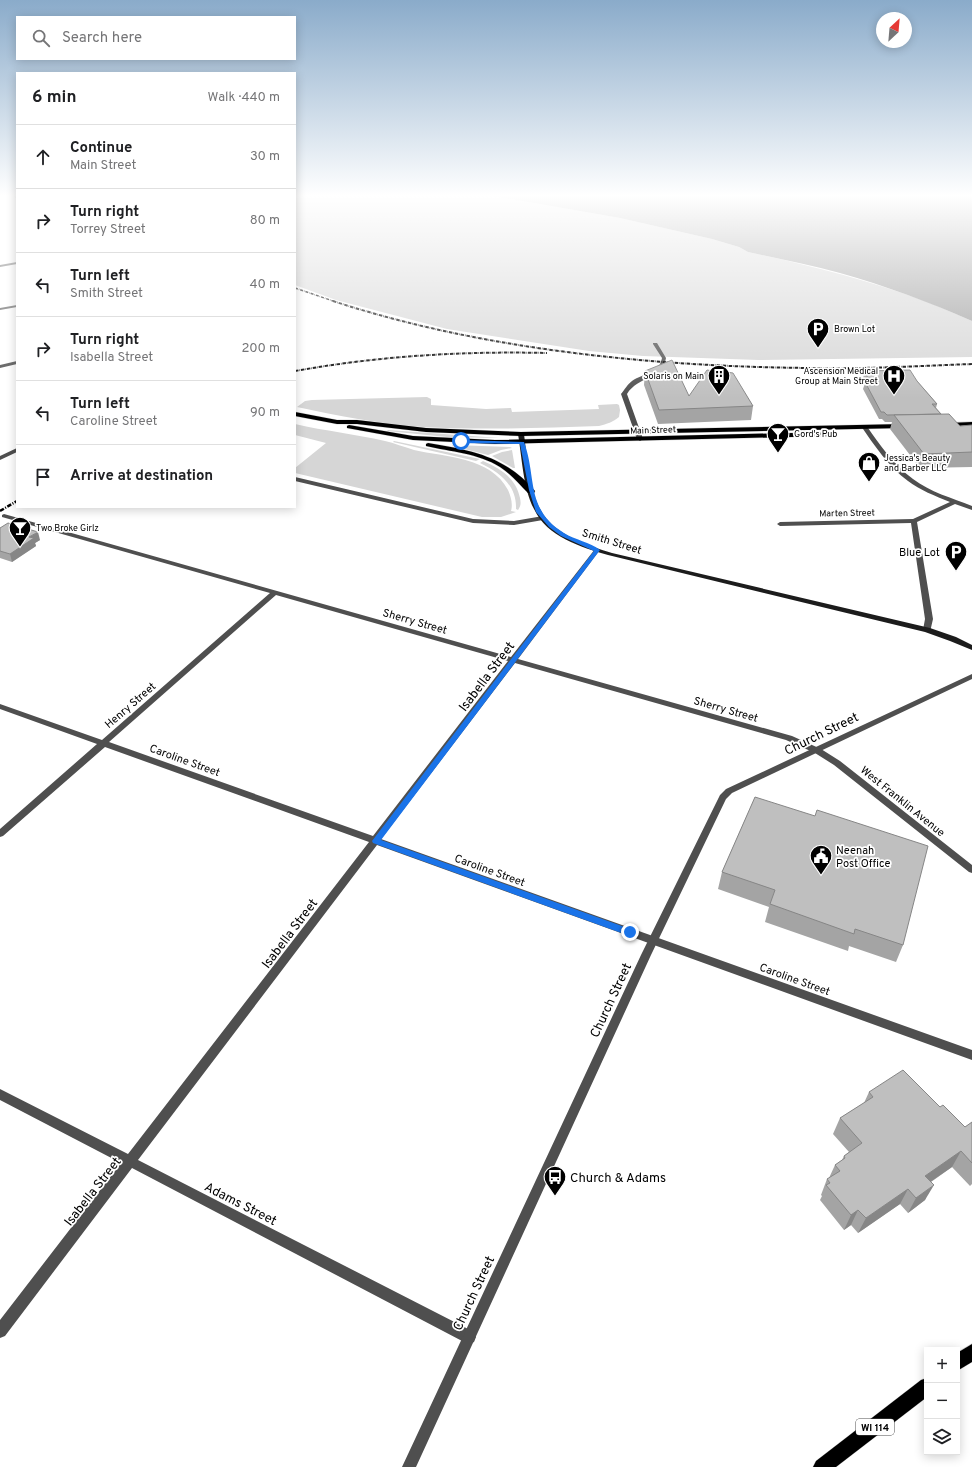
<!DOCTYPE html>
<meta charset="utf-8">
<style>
body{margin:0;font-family:Overpass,sans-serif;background:#f6f6f6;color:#202124}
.controls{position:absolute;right:12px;bottom:12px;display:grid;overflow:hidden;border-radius:0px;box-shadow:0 2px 10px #0003}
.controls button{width:36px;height:36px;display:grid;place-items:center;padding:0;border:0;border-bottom:1px solid #e0e0e0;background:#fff;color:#202124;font:20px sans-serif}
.compass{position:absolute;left:876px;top:12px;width:36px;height:36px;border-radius:50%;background:#fff;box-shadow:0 2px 10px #0003;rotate:26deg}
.stop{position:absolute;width:12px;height:12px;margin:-9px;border:3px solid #1a73e8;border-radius:50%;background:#fff}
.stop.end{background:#1a73e8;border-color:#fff;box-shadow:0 1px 4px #0008}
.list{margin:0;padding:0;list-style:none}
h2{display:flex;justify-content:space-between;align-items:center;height:52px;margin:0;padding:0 16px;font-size:17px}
h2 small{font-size:13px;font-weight:400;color:#757577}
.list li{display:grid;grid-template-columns:26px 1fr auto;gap:12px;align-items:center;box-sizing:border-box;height:64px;padding:0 16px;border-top:1px solid #e0e0e0}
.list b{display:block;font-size:15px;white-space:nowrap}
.list p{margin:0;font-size:13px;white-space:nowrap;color:#757577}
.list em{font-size:13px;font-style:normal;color:#757577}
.icon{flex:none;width:22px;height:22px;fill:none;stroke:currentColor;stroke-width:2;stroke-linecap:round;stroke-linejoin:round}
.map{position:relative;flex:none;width:972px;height:1467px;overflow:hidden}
.search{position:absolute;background:#fff;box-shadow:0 2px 10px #0003;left:16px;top:16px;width:280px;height:44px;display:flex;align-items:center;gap:10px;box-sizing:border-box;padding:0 14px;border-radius:0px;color:#757577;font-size:15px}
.panel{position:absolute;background:#fff;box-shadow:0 2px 10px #0003;left:16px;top:72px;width:280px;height:436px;border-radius:0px}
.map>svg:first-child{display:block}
.green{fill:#d6d6d6}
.water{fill:#9d9d9d}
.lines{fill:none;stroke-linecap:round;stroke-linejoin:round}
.primary-casing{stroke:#dbdbdb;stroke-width:1}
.minor{fill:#4f4f4f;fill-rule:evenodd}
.tertiary{fill:#4f4f4f;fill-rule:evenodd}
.secondary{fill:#1c1c1c;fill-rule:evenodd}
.primary{fill:#000;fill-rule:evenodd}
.rail-far2{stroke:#000;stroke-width:1.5;stroke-dasharray:3 1 0.5 1;stroke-linecap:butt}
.rail-far1{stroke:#000;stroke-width:2;stroke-dasharray:3.5 1 0.5 1;stroke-linecap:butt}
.rail{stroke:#000;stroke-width:2.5;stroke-dasharray:4.5 1.5 1 1.5;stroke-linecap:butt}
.wall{fill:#a4a4a4}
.shaded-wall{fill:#868686}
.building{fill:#bfbfbf;stroke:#868686}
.route{fill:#1a73e8}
.labels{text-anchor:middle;stroke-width:3.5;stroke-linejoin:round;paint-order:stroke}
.far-poi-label{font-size:9px;fill:#000;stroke:#fff;text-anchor:start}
.far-street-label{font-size:9px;fill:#000;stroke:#fff}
.shield{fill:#fff;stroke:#4c4c4c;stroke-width:1}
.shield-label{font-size:10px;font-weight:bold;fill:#000}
.street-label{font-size:11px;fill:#000;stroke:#fff}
.poi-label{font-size:11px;fill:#000;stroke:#fff;text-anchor:end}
.near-street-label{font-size:13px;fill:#000;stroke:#fff}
.near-poi-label{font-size:13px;fill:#000;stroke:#fff;text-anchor:start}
</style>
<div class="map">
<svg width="972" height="1467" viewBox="0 0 972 1467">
<rect width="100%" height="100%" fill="#fff"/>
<g class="green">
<path d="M 295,194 L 466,194 L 493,196 L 620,218 L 712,239 L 739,247 L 748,252 C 807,265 865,279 922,300 C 939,306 955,314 972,321 L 972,357 L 759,360 L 643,356 L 589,351 L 447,329 L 336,300 L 295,285 Z"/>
<path d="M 427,397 L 431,399 L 431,405 L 486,409 L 511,408 L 512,412 L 599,409 L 598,405 L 617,404 L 619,405 L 620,410 L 619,417 C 613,422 607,424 599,426 C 541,428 481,430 423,427 C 381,424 338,416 297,407 L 305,401 L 312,400 Z"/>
<path d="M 295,424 C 325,431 355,434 385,441 C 394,443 404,447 414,450 C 445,457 491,457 508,490 C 511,497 513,504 511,511 L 516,512 L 501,517 L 482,517 L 295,473 L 295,468 L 326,443 L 295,435 Z"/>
<path d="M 388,430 L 500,438 L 447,437 L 387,431 Z"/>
<path d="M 394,441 L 480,459 L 476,461 L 393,442 Z"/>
<path d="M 453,445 L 510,447 L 512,448 L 501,450 L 488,455 L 452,446 Z"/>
<path d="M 512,450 L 515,468 L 513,468 L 492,456 L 502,452 Z"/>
<path d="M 483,461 C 501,469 516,478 520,498 C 521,503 521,506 518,510 L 516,509 C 517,485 499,472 480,463 Z"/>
</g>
<path class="water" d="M 466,194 L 972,194 L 972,321 C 929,302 886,286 840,273 C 810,265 779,259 748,252 L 739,247 L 712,239 L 620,218 L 493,196 Z"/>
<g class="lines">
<g class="primary-casing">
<g id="primary">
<path d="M 11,194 L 15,194 L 17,196 L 17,199 Z"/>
<path d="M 295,412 L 337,420 L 357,420 L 426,428 L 521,432 L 904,424 L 907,426 L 904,428 L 521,436 L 426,432 L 357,424 L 337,424 L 295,416 Z"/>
<path d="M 972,422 L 972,426 L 946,427 L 943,425 L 946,423 Z"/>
<path d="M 349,425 L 413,436 L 495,440 L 832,432 L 835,434 L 832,436 L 495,444 L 413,440 L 347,428 L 347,426 Z"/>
<path d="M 428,443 C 471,450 505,456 535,491 L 534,493 L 528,493 C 519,484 511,474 500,467 C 478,453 451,452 426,446 L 426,444 Z"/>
<path d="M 972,1344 L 972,1362 L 957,1371 L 957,1353 Z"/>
<path d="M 927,1378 L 927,1397 L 836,1467 L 813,1467 L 816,1461 L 921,1380 Z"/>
</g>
</g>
<g class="minor">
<path d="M 17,262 L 17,264 L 0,267 L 0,265 Z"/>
<path d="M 17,305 L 17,307 L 0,310 L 0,308 Z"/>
<path d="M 653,343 L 657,343 L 666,358 C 663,379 638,376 627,394 L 643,439 L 640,441 L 637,439 L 621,394 C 625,389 627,385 632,381 C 644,373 659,374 662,358 L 653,344 Z"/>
<path d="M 862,425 L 866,425 C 879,444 894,465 913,479 C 930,492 952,498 972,506 L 972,510 L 955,504 L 917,522 L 933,619 L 930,632 L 927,632 L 923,630 L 925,619 L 911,523 L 780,526 L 777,524 L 780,522 L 913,519 L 950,502 C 935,496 920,490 908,481 C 889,467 874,445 861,426 Z"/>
<path d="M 17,448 L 17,452 L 0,460 L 0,456 Z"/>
<path d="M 295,477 L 473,519 L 514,521 L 543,516 L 546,518 L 543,520 L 514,525 L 473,523 L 295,481 Z"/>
<path d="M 4,514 L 511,657 L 595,549 L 599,549 L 599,551 L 518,659 L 792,736 L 821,749 L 840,761 L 972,865 L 972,873 L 969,872 L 834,765 L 815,753 L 786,740 L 515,663 L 381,839 L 972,1050 L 972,1060 L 377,845 L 138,1160 L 474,1332 L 476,1337 L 474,1342 L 469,1344 L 464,1342 L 132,1168 L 5,1336 L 0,1338 L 0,1320 L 121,1163 L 0,1100 L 0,1089 L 128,1154 L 369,842 L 105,747 L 3,836 L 0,837 L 0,829 L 97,744 L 0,709 L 0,704 L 102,740 L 270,593 L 2,517 L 2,515 ZM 276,595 L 508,661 L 373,836 L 109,742 Z"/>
</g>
<g class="tertiary">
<path d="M 17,361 L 17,364 L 0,368 L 0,365 Z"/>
<path d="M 972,674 L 972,679 L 732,793 L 726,799 L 651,955 L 416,1467 L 402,1467 L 641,955 L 720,795 L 726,789 Z"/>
</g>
<path class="secondary" d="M 521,432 L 524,434 C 527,457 529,488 540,509 C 553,535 587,545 612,553 L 930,628 L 956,637 L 972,645 L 972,650 L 950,641 L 925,632 L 608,555 C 581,547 547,537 534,509 C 523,488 522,457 518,434 Z"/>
<use href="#primary" class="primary"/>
<path class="rail-far2" d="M 295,288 L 336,302"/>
<g class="rail-far1">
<path d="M 333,301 C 482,350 657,367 813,368 C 866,369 919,366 972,364"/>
<path d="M 295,371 C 379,356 462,351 547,353"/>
</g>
<path class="rail" d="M 0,511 L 17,501"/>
</g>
<g class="wall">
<path d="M 645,371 L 689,396 L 753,406 L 751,420 L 658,424 L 644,385 Z"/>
<path d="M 866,371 L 917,381 L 937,404 L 936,408 L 941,414 L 960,426 L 972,425 L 972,467 L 920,468 L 890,429 L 892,422 L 885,422 L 882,419 L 879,419 L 863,389 L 865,383 L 863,380 L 864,373 L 866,373 Z"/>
<path d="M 0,528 L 40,540 L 35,543 L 36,546 L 12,562 L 0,558 Z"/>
<path d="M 755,797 L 903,945 L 896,962 L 849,946 L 848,951 L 765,922 L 769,907 L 718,889 L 722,872 Z"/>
<path d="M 869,1092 L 940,1107 L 965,1127 L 972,1122 L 972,1184 L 970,1186 L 952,1167 L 931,1182 L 925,1200 L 908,1213 L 900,1204 L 858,1233 L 851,1225 L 844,1230 L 820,1200 L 822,1196 L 821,1195 L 827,1179 L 829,1178 L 835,1165 L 842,1160 L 844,1156 L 849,1152 L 833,1134 L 840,1118 L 864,1103 Z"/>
</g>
<g class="shaded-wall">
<path d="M 38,532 L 40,540 L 35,543 L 36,546 L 12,562 L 10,554 L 29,537 Z"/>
<path d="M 961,1151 L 952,1167 L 917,1191 L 925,1176 Z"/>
<path d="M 934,1185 L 925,1200 L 908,1213 L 916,1198 Z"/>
<path d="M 908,1189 L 900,1204 L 858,1233 L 866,1218 Z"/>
<path d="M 858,1210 L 851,1225 L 844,1230 L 851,1215 Z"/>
</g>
<g class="building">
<path d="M 672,360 L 689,396 L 707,370 L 713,371 L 714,370 L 733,373 L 753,406 L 659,410 L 645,371 Z"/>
<path d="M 910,370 L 917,381 L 937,404 L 932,404 L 941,414 L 887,415 L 884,412 L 881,412 L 865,382 L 872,382 L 864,373 L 868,373 L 866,371 Z"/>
<path d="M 949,414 L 960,426 L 972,425 L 972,452 L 924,454 L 894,415 Z"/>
<path d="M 8,523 L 38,532 L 29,537 L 34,538 L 10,554 L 0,551 L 0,528 Z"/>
<path d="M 755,797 L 815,816 L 817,810 L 928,846 L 903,945 L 855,929 L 854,934 L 770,904 L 775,890 L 722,872 Z"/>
<path d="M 903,1070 L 940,1107 L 943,1105 L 965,1127 L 972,1122 L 972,1163 L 961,1151 L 925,1176 L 934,1185 L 916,1198 L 908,1189 L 866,1218 L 858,1210 L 851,1215 L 826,1185 L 830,1183 L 827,1179 L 840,1171 L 835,1165 L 845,1158 L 844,1156 L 862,1143 L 840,1118 L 873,1097 L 869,1092 Z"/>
</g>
<linearGradient id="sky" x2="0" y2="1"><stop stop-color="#8aabca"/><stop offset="0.49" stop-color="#fff"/><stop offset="1" stop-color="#fff" stop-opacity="0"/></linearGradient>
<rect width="972" height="399" fill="url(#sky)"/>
<path class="route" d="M 460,440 L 524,442 C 537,477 525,509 564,533 C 575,540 590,542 600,550 L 381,840 L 633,930 L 633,935 L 627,935 L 373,843 L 372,841 L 594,551 L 561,536 L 549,527 L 536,512 L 529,490 L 520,444 L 461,443 Z"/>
<defs>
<g id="parking-pin" transform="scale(1.15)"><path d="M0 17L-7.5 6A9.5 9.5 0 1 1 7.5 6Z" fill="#000" stroke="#fff"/><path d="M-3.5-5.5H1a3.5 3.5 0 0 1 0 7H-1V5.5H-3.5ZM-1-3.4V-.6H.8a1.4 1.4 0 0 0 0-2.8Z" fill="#fff"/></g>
<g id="building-pin" transform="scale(1.15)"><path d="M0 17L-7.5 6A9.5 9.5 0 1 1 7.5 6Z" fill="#000" stroke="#fff"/><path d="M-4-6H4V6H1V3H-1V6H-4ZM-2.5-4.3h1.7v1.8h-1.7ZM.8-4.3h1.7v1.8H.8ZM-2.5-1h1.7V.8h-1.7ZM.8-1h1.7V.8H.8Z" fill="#fff"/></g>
<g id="hospital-pin" transform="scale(1.15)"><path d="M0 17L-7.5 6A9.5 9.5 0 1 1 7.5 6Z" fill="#000" stroke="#fff"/><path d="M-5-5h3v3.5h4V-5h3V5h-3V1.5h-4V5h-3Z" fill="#fff"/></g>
<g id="bar-pin" transform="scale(1.15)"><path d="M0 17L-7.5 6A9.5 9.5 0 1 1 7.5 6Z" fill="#000" stroke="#fff"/><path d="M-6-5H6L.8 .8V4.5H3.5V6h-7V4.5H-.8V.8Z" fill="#fff"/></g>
<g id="shop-pin" transform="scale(1.15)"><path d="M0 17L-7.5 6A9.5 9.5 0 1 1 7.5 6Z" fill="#000" stroke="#fff"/><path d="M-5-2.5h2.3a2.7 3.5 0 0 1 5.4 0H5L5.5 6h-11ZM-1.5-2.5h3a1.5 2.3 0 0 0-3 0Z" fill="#fff"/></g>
<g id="civic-pin" transform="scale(1.15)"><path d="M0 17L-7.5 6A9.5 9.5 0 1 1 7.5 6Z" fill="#000" stroke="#fff"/><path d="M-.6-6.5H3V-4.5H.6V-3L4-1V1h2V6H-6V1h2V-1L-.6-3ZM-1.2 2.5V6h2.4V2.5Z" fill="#fff"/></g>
<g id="bus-pin" transform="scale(1.15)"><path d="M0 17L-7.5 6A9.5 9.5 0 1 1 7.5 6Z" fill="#000" stroke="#fff"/><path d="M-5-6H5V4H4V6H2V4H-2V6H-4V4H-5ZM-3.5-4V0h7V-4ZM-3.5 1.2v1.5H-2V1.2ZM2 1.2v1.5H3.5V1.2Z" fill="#fff"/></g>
</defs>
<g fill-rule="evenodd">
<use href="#parking-pin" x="818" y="329"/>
<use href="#building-pin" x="719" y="376"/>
<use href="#hospital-pin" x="894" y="376"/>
<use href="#bar-pin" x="778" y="434"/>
<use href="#shop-pin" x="869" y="463"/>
<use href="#bar-pin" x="20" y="528"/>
<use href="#parking-pin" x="956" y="552"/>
<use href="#civic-pin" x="821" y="856"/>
<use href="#bus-pin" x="555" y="1177"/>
</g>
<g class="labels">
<g class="far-poi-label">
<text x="834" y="332">Brown Lot</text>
<text x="878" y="374" text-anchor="end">Ascension Medical<tspan x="878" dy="10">Group at Main Street</tspan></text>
<text x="704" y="379" text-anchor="end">Solaris on Main</text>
<text x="794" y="437">Gord's Pub</text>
<text x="884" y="461">Jessica's Beauty<tspan x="884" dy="10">and Barber LLC</tspan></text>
<text x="36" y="531">Two Broke Girlz</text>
</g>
<g class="far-street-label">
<text transform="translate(653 430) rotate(-2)" y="3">Main Street</text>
<text transform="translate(847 513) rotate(-1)" y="3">Marten Street</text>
</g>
<rect class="shield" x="856" y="1419" width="38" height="16" rx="3"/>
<g class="shield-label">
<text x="875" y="1431">WI 114</text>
</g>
<g class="street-label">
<text transform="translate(612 541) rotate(17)" y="4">Smith Street</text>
<text transform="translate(415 621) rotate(16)" y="4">Sherry Street</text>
<text transform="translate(130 705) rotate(-41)" y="4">Henry Street</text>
<text transform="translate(726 709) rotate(16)" y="4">Sherry Street</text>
<text transform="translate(185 760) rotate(20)" y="4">Caroline Street</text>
<text transform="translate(903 801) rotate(39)" y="4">West Franklin Avenue</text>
<text transform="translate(490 870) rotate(20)" y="4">Caroline Street</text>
<text transform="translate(795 979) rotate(20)" y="4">Caroline Street</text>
</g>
<g class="poi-label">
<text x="940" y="556">Blue Lot</text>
<text x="836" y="854" text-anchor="start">Neenah<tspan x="836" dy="13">Post Office</tspan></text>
</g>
<g class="near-street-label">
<text transform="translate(486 676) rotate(-53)" y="5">Isabella Street</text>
<text transform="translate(821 733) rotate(-26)" y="5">Church Street</text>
<text transform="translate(289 933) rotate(-53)" y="5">Isabella Street</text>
<text transform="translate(610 1000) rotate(-65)" y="5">Church Street</text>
<text transform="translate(92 1191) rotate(-52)" y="5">Isabella Street</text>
<text transform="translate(241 1203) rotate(27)" y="5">Adams Street</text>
<text transform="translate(473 1293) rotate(-65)" y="5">Church Street</text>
</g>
<g class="near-poi-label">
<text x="570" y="1182">Church &amp; Adams</text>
</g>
</g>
</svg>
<div class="controls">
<button>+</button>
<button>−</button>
<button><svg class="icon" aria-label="layers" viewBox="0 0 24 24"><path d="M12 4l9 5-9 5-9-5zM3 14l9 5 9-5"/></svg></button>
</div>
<svg class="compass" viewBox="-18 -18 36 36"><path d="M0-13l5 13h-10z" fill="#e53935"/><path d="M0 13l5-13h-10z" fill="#757577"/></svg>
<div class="stop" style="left:461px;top:441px"></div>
<div class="stop end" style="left:630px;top:932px"></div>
<div class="search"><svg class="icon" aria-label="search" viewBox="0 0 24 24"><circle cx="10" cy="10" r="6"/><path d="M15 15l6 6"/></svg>Search here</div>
<section class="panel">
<h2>6 min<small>Walk · 440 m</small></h2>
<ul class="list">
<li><svg class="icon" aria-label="ahead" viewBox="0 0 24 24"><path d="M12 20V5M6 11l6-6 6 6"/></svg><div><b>Continue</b><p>Main Street</p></div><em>30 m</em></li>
<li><svg class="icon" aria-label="right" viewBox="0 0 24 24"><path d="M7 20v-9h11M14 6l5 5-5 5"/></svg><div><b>Turn right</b><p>Torrey Street</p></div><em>80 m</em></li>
<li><svg class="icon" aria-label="left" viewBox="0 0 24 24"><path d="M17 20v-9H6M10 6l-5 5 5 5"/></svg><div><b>Turn left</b><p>Smith Street</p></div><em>40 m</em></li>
<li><svg class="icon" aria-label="right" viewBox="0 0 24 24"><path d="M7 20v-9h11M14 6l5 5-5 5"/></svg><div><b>Turn right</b><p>Isabella Street</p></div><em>200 m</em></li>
<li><svg class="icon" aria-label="left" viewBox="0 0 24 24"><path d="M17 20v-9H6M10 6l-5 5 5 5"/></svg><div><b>Turn left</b><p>Caroline Street</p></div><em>90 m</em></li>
<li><svg class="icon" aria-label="arrive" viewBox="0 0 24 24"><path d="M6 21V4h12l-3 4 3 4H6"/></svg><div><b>Arrive at destination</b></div></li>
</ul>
</section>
</div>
